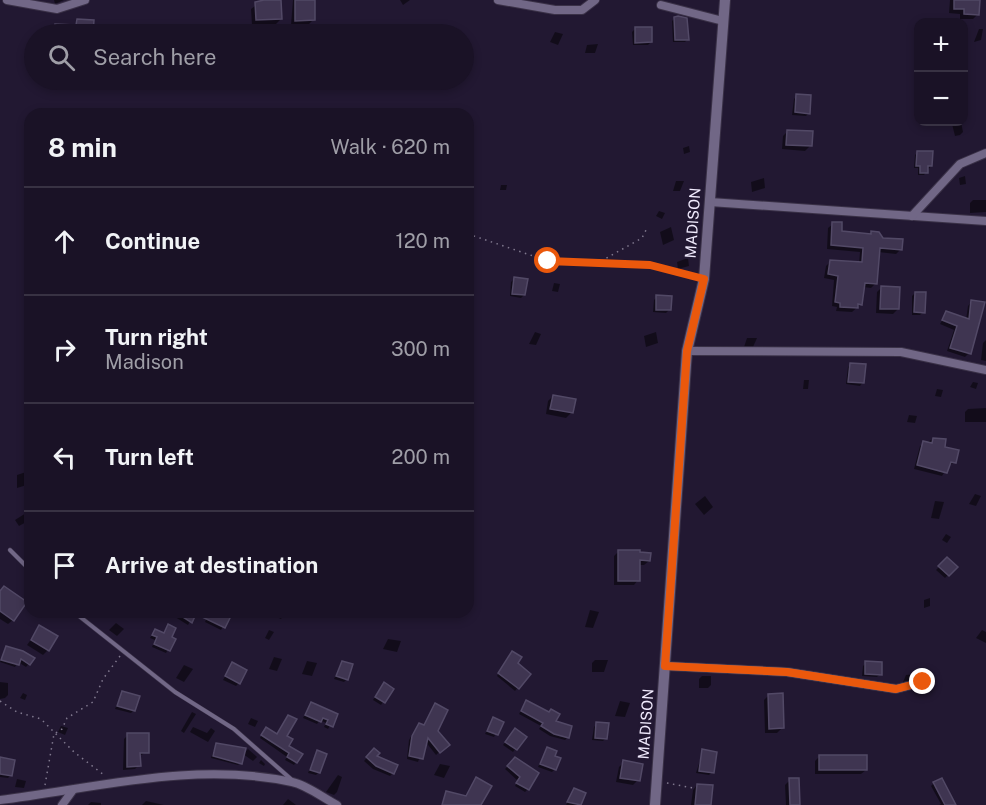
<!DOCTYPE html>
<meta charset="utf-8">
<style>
body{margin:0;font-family:"Public Sans",sans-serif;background:#272032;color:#f1f3f6}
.controls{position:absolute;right:18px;top:18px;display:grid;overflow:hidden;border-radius:12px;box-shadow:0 3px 9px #0003}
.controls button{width:54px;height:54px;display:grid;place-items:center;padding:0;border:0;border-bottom:2px solid #383243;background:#1a1226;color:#f1f3f6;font:30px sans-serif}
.stop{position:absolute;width:18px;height:18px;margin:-14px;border:4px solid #ea580c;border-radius:50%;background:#fff}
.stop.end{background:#ea580c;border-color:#fff;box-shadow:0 2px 6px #0008}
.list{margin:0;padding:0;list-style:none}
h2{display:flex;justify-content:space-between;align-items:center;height:78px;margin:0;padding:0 24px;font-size:26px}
h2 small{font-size:20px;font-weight:400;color:#9f9ea7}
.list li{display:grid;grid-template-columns:39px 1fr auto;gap:18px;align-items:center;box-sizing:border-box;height:108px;padding:0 24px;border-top:2px solid #383243}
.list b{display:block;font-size:22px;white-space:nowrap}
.list p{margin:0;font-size:20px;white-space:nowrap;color:#9f9ea7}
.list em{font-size:20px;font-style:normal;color:#9f9ea7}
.icon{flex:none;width:33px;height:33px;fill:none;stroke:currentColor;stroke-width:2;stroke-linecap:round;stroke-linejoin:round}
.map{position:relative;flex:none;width:986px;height:805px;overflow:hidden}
.search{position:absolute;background:#1a1226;box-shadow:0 3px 9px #0003;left:24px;top:24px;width:450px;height:66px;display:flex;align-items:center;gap:15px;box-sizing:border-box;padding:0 21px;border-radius:33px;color:#9f9ea7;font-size:22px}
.panel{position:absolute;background:#1a1226;box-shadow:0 3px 9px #0003;left:24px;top:108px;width:450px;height:510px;border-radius:18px}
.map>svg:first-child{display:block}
.shadow{fill:#0007}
.building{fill:#3f3551;stroke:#524966;stroke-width:1.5}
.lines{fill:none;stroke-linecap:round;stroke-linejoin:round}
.service-casing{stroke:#3a3147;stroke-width:5}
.minor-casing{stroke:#3a3147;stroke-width:10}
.tertiary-casing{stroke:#3a3147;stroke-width:12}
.path{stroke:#81798f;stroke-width:1.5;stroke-dasharray:1.5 4.5;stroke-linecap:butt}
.service{stroke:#716786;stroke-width:4}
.minor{stroke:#716786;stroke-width:8}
.tertiary{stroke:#716786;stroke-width:10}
.route{stroke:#ea580c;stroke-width:8}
.labels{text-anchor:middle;stroke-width:4.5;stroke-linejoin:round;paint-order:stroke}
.street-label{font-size:15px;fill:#f0eafd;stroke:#221832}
</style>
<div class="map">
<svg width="986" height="805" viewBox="0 0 986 805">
<rect width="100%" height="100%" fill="#221832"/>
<g class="shadow">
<path d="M 54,0 L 64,0 L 55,4 Z"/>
<path d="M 263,0 L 280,0 L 281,19 L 276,24 L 252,25 L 251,9 Z"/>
<path d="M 293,0 L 313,0 L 313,20 L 308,25 L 291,25 Z"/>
<path d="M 400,0 L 410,0 L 403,5 Z"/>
<path d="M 950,0 L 978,0 L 978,14 L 973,19 L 960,19 L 960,14 L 949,13 Z"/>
<path d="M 675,18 L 688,39 L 685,42 L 673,42 L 672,21 Z"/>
<path d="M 78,21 L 92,21 L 91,34 L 52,34 L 56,26 L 75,26 Z"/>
<path d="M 635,29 L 651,42 L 648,45 L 633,45 L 632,32 Z"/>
<path d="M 979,29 L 983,29 L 981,40 L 974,42 Z"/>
<path d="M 555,32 L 563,34 L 558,45 L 550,42 Z"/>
<path d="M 598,44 L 595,53 L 585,53 L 587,45 Z"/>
<path d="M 797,96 L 809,113 L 806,116 L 792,115 L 794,99 Z"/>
<path d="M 954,122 L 961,122 L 963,132 L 960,135 L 955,136 L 952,124 Z"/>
<path d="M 788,131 L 810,146 L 805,151 L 782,149 L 783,136 Z"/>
<path d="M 689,146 L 690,152 L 684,154 L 683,148 Z"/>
<path d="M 918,152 L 931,166 L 924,175 L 918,175 L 918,168 L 914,168 L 915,155 Z"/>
<path d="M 965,176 L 966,184 L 960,185 L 959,178 Z"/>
<path d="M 764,178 L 765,188 L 752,192 L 751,182 Z"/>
<path d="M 676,181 L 684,181 L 680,191 L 673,191 Z"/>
<path d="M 501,185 L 507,185 L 506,190 L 500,190 Z"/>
<path d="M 973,200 L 986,200 L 986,212 L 970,213 L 970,203 Z"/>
<path d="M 659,211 L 665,213 L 662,219 L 656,216 Z"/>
<path d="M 833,224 L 841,233 L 869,236 L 872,233 L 901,249 L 896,254 L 878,252 L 875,284 L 871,288 L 863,287 L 861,304 L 852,312 L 836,311 L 837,307 L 832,306 L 834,280 L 824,278 L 826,266 L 831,261 L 859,264 L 860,252 L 827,249 L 828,228 Z"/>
<path d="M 671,227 L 674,240 L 663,245 L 660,232 Z"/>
<path d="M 548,248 L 555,250 L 553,257 L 546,256 Z"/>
<path d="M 688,258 L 689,266 L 678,269 L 677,262 Z"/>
<path d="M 514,279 L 524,295 L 521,298 L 510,296 L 511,282 Z"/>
<path d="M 560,284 L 558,292 L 552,291 L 554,283 Z"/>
<path d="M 882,287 L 898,309 L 893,314 L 876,313 L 877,292 Z"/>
<path d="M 915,293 L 923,312 L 920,315 L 912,315 L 912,296 Z"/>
<path d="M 657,297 L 669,310 L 666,313 L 653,312 L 654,300 Z"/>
<path d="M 971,302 L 969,353 L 965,357 L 947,351 L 954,330 L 940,324 L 947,312 L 966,320 L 968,306 Z"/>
<path d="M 535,332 L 541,334 L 536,345 L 529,344 Z"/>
<path d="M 656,332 L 658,343 L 646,347 L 644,336 Z"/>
<path d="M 747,338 L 757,338 L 753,347 L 744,347 Z"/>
<path d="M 986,340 L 986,361 L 981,360 L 983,343 Z"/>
<path d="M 851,364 L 863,382 L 860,386 L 846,384 L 848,367 Z"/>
<path d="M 804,380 L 809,380 L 808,389 L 803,389 Z"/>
<path d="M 973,382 L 978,383 L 976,389 L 970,387 Z"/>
<path d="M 937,389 L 943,390 L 941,397 L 935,396 Z"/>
<path d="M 553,396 L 574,400 L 571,413 L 566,418 L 546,414 L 548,401 Z"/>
<path d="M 986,408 L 986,422 L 965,422 L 965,412 L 968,409 Z"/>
<path d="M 909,415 L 917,416 L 915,423 L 907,422 Z"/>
<path d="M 933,439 L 955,462 L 948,466 L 942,476 L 914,469 L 920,446 Z"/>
<path d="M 29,471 L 30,484 L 17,488 L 17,475 Z"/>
<path d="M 975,494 L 981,496 L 976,506 L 969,504 Z"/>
<path d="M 705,496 L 713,507 L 704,515 L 695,504 Z"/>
<path d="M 935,501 L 944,502 L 939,519 L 931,518 Z"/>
<path d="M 26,513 L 30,520 L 19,526 L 15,520 Z"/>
<path d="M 946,534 L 951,537 L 947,543 L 942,540 Z"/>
<path d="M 619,551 L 638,554 L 649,561 L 644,565 L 638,565 L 638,580 L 634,585 L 614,585 L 614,556 Z"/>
<path d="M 947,559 L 956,567 L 945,578 L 936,570 Z"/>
<path d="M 0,592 L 13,620 L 8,624 L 0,619 Z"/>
<path d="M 930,598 L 930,606 L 924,608 L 924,600 Z"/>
<path d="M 590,610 L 599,612 L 593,628 L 585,627 Z"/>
<path d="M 167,612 L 195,612 L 188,625 Z"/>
<path d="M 209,612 L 231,612 L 221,630 L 205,622 Z"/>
<path d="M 264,612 L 286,612 L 281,619 Z"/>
<path d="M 286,612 L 307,612 L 301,618 Z"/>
<path d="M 116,623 L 124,629 L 117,636 L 109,630 Z"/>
<path d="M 169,626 L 170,637 L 174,639 L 166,653 L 152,647 L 155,640 L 150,638 L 155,630 L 163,634 Z"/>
<path d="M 40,627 L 48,650 L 43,655 L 27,645 Z"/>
<path d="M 269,630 L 274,632 L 269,640 L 265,638 Z"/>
<path d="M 982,630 L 986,632 L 986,643 L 976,638 Z"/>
<path d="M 388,639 L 401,641 L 397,652 L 383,649 Z"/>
<path d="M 6,647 L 33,659 L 26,667 L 18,662 L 15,667 L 0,662 Z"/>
<path d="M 510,656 L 529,674 L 515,691 L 497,676 Z"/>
<path d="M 274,657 L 282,659 L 277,671 L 269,669 Z"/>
<path d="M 595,660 L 608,660 L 604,672 L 592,672 L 592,663 Z"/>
<path d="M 307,661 L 317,663 L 312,676 L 302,674 Z"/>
<path d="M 342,662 L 347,679 L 344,682 L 334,679 Z"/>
<path d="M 866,663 L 880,674 L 877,677 L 862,676 L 863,666 Z"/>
<path d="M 232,664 L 239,683 L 236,686 L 223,680 Z"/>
<path d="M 184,665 L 193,669 L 184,682 L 176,678 Z"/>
<path d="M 915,674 L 912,680 L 903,682 L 906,675 Z"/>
<path d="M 702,676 L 711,676 L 711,685 L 708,688 L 699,688 L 699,679 Z"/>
<path d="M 0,682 L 8,683 L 8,695 L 5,698 L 0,699 Z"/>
<path d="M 381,687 L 392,689 L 381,705 L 373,700 Z"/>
<path d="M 23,693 L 27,695 L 25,700 L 20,698 Z"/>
<path d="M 122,693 L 134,710 L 131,713 L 115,709 Z"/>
<path d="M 769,695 L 782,728 L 777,733 L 765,733 L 764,700 Z"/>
<path d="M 620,701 L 630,703 L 625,717 L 615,716 Z"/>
<path d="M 311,704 L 336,715 L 328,729 L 324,727 L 326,723 L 320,720 L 317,724 L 303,718 Z"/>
<path d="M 435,705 L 436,731 L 448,744 L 436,755 L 425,741 L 418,762 L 407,759 L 409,740 L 416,728 L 419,725 L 423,726 Z"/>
<path d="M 524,705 L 554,722 L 568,737 L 565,740 L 550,736 L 539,729 L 541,726 L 519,714 Z"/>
<path d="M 192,712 L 196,714 L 184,733 L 181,731 Z"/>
<path d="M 251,718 L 258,721 L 255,727 L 248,724 Z"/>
<path d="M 494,718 L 502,722 L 494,737 L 485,734 Z"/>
<path d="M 597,724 L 606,738 L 603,741 L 592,740 L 594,727 Z"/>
<path d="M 61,726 L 68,728 L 65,735 L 58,732 Z"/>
<path d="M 193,727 L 207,733 L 211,728 L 215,731 L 208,742 L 190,732 Z"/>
<path d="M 264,732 L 285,736 L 296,762 L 294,765 L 285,760 L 287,757 L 260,738 Z"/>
<path d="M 513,733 L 525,737 L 513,752 L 503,745 Z"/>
<path d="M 128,735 L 147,752 L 139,756 L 139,765 L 135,769 L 123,770 L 124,739 Z"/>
<path d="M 216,745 L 240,763 L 238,765 L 211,758 Z"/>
<path d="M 248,749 L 257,757 L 253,761 L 243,754 Z"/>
<path d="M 547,749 L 555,769 L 552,772 L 538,767 Z"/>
<path d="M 374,750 L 375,756 L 393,773 L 390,776 L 373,769 L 364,761 Z"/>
<path d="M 703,751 L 712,772 L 709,775 L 696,773 Z"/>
<path d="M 317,752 L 319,772 L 316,775 L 308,773 Z"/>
<path d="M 820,756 L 866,770 L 861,774 L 815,774 L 815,761 Z"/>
<path d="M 0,759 L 10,776 L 8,778 L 0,777 Z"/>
<path d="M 515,759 L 528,789 L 525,792 L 515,786 L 518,781 L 505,769 Z"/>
<path d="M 261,760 L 265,764 L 264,766 L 259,763 Z"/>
<path d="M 624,762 L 638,780 L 633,785 L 616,782 L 619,767 Z"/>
<path d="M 440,764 L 450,766 L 444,778 L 434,775 Z"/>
<path d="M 338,775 L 342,777 L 337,792 L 334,795 L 326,792 Z"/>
<path d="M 17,779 L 26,781 L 24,788 L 15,787 Z"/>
<path d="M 790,780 L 799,805 L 786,805 L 785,785 Z"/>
<path d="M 934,783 L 954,805 L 939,805 L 941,804 L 931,786 Z"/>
<path d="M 697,785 L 710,805 L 691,805 L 693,790 Z"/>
<path d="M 574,790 L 584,794 L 579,805 L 566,805 Z"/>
<path d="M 288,799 L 296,805 L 283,805 Z"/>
<path d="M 146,801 L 164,805 L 142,805 Z"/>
<path d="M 91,802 L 101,803 L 101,805 L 88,805 Z"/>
</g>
<g class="building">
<path d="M 264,0 L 281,0 L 282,19 L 256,20 L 255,2 Z"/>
<path d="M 295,0 L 315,0 L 315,20 L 295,21 Z"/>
<path d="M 954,0 L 980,0 L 979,15 L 964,14 L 964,9 L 954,9 Z"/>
<path d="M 678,16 L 687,18 L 689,40 L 675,40 L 674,17 Z"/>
<path d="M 77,19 L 94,20 L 93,34 L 55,34 L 55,24 L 76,25 Z"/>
<path d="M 635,27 L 652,27 L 652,42 L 635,43 Z"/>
<path d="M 796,94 L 811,95 L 810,114 L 795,112 Z"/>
<path d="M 787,130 L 813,131 L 812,146 L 786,145 Z"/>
<path d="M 917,151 L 933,151 L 932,166 L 928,166 L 928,173 L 920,173 L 920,166 L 916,166 Z"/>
<path d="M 832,222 L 842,222 L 842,231 L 871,234 L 871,231 L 879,232 L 883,238 L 903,239 L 902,250 L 880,248 L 877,284 L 865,283 L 862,305 L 858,304 L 858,308 L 840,307 L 840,303 L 835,302 L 838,276 L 828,274 L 830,260 L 862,262 L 863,248 L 831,245 Z"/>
<path d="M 514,277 L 528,279 L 525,295 L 512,294 Z"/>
<path d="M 881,286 L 900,287 L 899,309 L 880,309 Z"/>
<path d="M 915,292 L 926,292 L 925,313 L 914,312 Z"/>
<path d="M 656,295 L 672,296 L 671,310 L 656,310 Z"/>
<path d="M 971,300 L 985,302 L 971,354 L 950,348 L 957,326 L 942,320 L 946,311 L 969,319 Z"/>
<path d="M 850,363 L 866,364 L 864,383 L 848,382 Z"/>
<path d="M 553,395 L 576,399 L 573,413 L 550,409 Z"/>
<path d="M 933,438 L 946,439 L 945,447 L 959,450 L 956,463 L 951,462 L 947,473 L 917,465 L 923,441 L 932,443 Z"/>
<path d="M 618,550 L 640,550 L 640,552 L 651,553 L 650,561 L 640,560 L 640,581 L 618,581 Z"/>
<path d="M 947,557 L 958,567 L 949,576 L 938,566 Z"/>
<path d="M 4,586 L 27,602 L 14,621 L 0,611 L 0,591 Z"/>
<path d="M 175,612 L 233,612 L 225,628 L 196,614 L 192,623 Z"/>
<path d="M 168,624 L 176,628 L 172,637 L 176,639 L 170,651 L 154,644 L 157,637 L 152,635 L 155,629 L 164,633 Z"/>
<path d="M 39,625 L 58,636 L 49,651 L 31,640 Z"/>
<path d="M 6,646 L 23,651 L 35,658 L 30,665 L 21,659 L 19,665 L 1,660 Z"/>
<path d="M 512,651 L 522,657 L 518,663 L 531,674 L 519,689 L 498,673 Z"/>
<path d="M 342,661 L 353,664 L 348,680 L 336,676 Z"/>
<path d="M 865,661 L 882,662 L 882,675 L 865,674 Z"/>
<path d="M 232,662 L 247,670 L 240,684 L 225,676 Z"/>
<path d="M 384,682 L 394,689 L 385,703 L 375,697 Z"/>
<path d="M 122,691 L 140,696 L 135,711 L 117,706 Z"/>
<path d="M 783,693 L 784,728 L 769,729 L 768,694 Z"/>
<path d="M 526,700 L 549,712 L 551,709 L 560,714 L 556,721 L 572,726 L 569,738 L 554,734 L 541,726 L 543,723 L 521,711 Z"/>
<path d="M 311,702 L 338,714 L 333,727 L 326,724 L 328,720 L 323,718 L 321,722 L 305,715 Z"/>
<path d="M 435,703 L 448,710 L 438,731 L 450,745 L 440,753 L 428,738 L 423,759 L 409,756 L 412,736 L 419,723 L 424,725 Z"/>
<path d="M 288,715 L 297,719 L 287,736 L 293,739 L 289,746 L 303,754 L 297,763 L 287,757 L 289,753 L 261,735 L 266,727 L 277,734 Z"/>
<path d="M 493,717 L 504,722 L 498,735 L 487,731 Z"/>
<path d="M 596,722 L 609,723 L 607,739 L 595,738 Z"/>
<path d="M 515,728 L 527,737 L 517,750 L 505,742 Z"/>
<path d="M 127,733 L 149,733 L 149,753 L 140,753 L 141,766 L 127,767 Z"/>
<path d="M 216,743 L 246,748 L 242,764 L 213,756 Z"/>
<path d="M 547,747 L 557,751 L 555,756 L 561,758 L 556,770 L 540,764 Z"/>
<path d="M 374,748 L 380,753 L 377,756 L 398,765 L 394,774 L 376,766 L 366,757 Z"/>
<path d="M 702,749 L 717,752 L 714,773 L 699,771 Z"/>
<path d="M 317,750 L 327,754 L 320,773 L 310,770 Z"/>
<rect x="819" y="755" width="48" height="15"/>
<path d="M 0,757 L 15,760 L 12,776 L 0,774 Z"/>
<path d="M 515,757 L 539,773 L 529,790 L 516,783 L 520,777 L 507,766 Z"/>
<path d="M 623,760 L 643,764 L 640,781 L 620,778 Z"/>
<path d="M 476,777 L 492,786 L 481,805 L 442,805 L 446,791 L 466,796 Z"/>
<path d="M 789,778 L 799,778 L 800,805 L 790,805 Z"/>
<path d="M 942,778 L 956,805 L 945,805 L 933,782 Z"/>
<path d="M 697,784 L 713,785 L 711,805 L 695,805 Z"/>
<path d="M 574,788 L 586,793 L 581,805 L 567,802 Z"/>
</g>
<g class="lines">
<g class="service-casing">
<g id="service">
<path d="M 10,550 L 30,570"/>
<path d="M 74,612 L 175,692 L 234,729 L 292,780"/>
</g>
</g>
<g class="minor-casing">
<g id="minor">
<path d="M 7,0 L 57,9 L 85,0"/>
<path d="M 498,0 L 555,10 L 582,10 L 595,0"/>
<path d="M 661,5 L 723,21"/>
<path d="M 710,202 L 986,221"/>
<path d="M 912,216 L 960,164 L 986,153"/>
<path d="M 687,351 L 901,352 L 986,370"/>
<path d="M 665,666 L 787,672 L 896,689 L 923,682"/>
<path d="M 0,800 C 96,788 195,761 292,782 C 307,785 323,798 337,805"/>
<path d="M 62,805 L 73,790"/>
</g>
</g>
<g class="tertiary-casing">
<path id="tertiary" d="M 655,805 L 687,351 L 704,279 L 725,0"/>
</g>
<g class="path">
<path d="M 468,234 L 548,261 L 650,265 L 695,277"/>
<path d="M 596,264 L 642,238 L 647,228"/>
<path d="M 0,701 L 17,712 L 41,719 L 74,752 L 104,775"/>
<path d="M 667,783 L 693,788"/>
<path d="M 45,785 L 54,734 L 62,729 L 67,718 L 93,702 L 103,679 L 120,656"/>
</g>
<use href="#service" class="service"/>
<use href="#minor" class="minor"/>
<use href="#tertiary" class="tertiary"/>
</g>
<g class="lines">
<path class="route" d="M 548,261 L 650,265 L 704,279 L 687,351 L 665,666 L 787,672 L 896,689 L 923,682"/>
</g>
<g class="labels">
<g class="street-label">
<text transform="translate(693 223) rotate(-86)" y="5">MADISON</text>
<text transform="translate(646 724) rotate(-86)" y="5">MADISON</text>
</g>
</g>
</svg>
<div class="controls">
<button>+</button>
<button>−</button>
</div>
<div class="stop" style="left:548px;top:261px"></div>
<div class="stop end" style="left:923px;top:682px"></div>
<div class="search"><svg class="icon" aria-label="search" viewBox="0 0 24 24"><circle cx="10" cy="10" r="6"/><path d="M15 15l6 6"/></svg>Search here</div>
<section class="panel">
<h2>8 min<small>Walk · 620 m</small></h2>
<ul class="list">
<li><svg class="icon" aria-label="ahead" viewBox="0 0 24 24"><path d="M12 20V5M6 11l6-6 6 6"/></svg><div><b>Continue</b></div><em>120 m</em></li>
<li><svg class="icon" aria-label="right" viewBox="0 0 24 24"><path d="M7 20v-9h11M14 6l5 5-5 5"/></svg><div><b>Turn right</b><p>Madison</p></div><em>300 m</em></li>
<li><svg class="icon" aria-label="left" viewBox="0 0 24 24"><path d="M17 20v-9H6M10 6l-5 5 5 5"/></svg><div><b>Turn left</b></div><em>200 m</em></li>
<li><svg class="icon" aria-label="arrive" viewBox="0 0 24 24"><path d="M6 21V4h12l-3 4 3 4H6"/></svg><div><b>Arrive at destination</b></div></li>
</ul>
</section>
</div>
